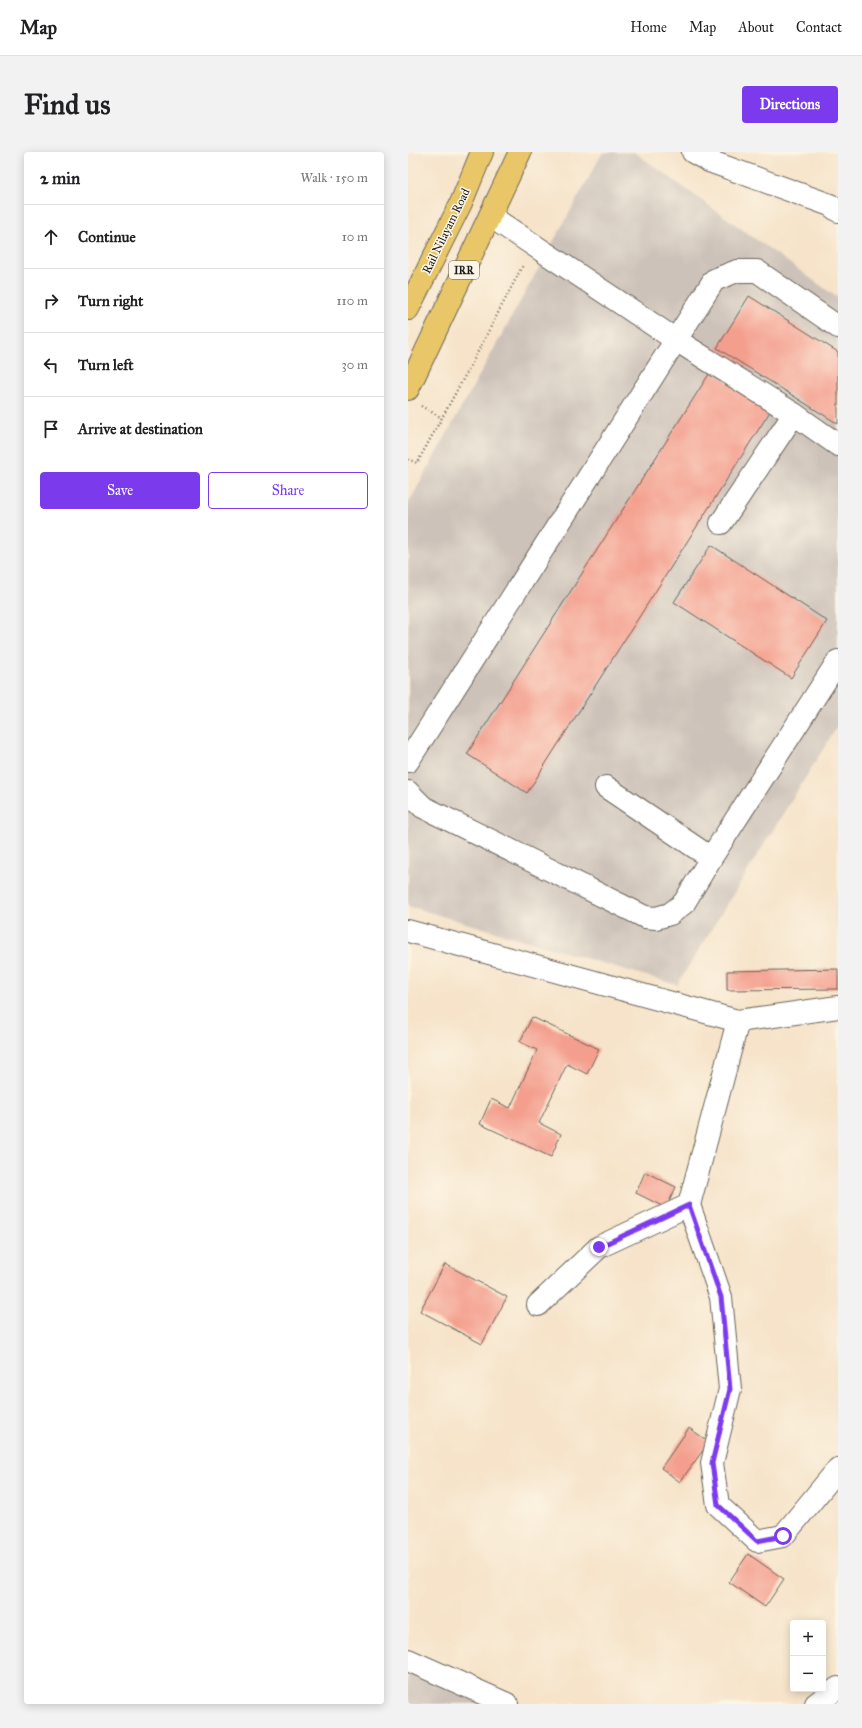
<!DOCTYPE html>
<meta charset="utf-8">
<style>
body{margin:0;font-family:"IM FELL Great Primer",serif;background:#f2f2f2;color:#202124}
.controls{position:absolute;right:12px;bottom:12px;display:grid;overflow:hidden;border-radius:4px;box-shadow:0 2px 10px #0003}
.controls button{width:36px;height:36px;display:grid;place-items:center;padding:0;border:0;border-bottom:1px solid #e0e0e0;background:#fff;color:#202124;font:20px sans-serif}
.stop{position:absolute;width:12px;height:12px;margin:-9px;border:3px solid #7c3aed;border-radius:50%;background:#fff}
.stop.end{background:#7c3aed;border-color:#fff;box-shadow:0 1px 4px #0008}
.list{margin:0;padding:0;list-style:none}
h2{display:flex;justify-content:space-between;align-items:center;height:52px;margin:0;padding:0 16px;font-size:17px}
h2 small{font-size:13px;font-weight:400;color:#757577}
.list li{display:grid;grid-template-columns:26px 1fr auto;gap:12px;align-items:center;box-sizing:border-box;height:64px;padding:0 16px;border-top:1px solid #e0e0e0}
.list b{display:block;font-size:15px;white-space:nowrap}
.list em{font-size:13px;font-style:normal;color:#757577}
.actions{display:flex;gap:8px;padding:12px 16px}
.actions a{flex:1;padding:9px 0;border:1px solid #7c3aed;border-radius:4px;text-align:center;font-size:14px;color:#7c3aed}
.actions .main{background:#7c3aed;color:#fff}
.icon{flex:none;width:22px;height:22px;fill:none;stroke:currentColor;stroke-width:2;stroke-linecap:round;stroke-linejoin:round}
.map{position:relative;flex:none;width:430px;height:1552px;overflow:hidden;border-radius:4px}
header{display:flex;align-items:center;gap:24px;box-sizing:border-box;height:56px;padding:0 20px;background:#fff;border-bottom:1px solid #e0e0e0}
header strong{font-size:19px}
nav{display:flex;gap:22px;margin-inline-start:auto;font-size:14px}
.intro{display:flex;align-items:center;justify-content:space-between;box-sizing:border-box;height:96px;padding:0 24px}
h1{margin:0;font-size:28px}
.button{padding:10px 18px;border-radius:4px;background:#7c3aed;color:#fff;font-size:14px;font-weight:700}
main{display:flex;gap:24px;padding:0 24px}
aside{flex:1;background:#fff;border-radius:4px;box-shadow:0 2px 10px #0003}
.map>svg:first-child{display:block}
.industrial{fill:#cdc2b9}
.building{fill:#f49e8d}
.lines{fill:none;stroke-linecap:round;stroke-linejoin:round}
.minor-casing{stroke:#686259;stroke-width:24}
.major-casing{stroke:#686259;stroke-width:24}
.path{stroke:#686259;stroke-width:2.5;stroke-dasharray:1 3;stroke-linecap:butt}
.minor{stroke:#fff;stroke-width:22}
.major{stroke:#e9c769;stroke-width:22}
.route{stroke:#7c3aed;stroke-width:5}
.labels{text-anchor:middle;stroke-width:3;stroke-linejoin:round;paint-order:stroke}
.shield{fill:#fcf5e5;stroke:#5f5d58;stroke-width:1}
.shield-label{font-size:11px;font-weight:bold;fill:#1c1c1c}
.street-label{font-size:12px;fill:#1c1c1c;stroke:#fcf5e5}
</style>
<header>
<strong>Map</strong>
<nav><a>Home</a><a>Map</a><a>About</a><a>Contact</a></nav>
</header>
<div class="intro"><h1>Find us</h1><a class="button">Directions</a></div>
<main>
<aside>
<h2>2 min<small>Walk · 150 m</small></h2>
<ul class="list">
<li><svg class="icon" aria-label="ahead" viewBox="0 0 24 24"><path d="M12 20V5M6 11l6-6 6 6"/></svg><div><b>Continue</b></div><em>10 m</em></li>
<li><svg class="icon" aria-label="right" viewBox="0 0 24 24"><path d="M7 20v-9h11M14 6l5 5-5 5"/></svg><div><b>Turn right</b></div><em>110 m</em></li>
<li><svg class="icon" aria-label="left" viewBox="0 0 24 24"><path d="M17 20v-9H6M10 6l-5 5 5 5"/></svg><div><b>Turn left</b></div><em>30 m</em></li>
<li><svg class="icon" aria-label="arrive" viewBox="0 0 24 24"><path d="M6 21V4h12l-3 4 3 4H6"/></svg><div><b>Arrive at destination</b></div></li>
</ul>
<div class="actions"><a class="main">Save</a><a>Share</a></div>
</aside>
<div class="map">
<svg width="430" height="1552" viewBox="0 0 430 1552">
<rect width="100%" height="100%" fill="#fcf5e5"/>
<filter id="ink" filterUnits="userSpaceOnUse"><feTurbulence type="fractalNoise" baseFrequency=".025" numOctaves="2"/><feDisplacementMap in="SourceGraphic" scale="8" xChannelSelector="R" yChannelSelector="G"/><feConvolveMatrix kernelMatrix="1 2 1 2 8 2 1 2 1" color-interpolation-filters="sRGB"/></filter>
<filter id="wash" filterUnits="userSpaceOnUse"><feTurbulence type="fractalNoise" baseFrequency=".012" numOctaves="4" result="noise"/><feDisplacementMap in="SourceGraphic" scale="16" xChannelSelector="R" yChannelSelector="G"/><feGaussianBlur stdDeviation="0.9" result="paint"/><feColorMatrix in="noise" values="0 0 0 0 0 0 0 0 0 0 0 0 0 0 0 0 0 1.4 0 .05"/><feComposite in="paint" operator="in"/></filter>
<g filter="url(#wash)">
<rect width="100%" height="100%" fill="#f6e3c9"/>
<g class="industrial">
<path d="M 195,0 L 226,0 L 430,146 L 430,573 L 269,833 L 0,754 L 0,352 Z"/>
<path d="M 0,1517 L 77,1552 L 0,1552 Z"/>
</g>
<g id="blocks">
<g class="building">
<path d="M 341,144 L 430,200 L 430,272 L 309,196 Z"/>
<path d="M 303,219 L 363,258 L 119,641 L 59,602 Z"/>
<path d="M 303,393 L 419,469 L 383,526 L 266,450 Z"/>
<path d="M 430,817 L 430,837 L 319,838 L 319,819 Z"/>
<path d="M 124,865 L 191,897 L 179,922 L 159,912 L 131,971 L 153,982 L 143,1005 L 72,972 L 83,947 L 102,956 L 129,898 L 112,890 Z"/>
<path d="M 237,1020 L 268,1035 L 258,1056 L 228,1041 Z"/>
<path d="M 37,1112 L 99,1145 L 74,1192 L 12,1159 Z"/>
<path d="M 281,1276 L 301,1290 L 272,1330 L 253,1316 Z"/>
<path d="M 340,1402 L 376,1427 L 357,1455 L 321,1430 Z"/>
</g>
</g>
</g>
<g filter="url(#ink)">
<use href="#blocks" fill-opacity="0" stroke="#686259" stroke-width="1"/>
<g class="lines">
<g class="minor-casing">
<g id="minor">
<path d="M 285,0 L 301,9 L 422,53 L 430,59"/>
<path d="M 82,64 L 268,188 L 386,262 L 430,293"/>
<path d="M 313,371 L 386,262"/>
<path d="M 0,609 L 306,128 L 329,119 L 349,119 L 430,175"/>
<path d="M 198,635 L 303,706"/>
<path d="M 0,640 L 15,655 L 237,765 L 248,766 L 262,762 L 276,751 L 303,706 L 430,509"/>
<path d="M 0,779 L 330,869 L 430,855"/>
<path d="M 281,1053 L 313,1145 L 322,1237 L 304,1311 L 310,1353 L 349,1389 L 375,1384 L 430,1317"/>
<path d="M 130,1153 L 191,1095 L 281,1053 L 330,869"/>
<path d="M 0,1508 L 99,1552"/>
<path d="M 408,1552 L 430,1536"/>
</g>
</g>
<g class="major-casing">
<g id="major">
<path d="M 0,157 L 53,51 L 74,0"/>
<path d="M 0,237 L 112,0"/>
</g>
</g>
<g class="path">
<path d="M 13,254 L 34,266"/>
<path d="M 0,307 L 9,311 L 64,211 L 115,113"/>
</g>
<use href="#minor" class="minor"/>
<use href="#major" class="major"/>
</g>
</g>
<g class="lines" filter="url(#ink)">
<path class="route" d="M 191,1095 L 281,1053 L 313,1145 L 322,1237 L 304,1311 L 310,1353 L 349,1389 L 375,1384"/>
</g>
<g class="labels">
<rect class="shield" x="41" y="109" width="30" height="18" rx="3"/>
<g class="shield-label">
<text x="56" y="122">IRR</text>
</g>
<g class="street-label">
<text transform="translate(38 79) rotate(-64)" y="4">Rail Nilayam Road</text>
</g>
</g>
</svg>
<div class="controls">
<button>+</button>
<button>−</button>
</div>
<div class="stop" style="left:375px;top:1384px"></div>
<div class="stop end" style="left:191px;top:1095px"></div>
</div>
</main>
